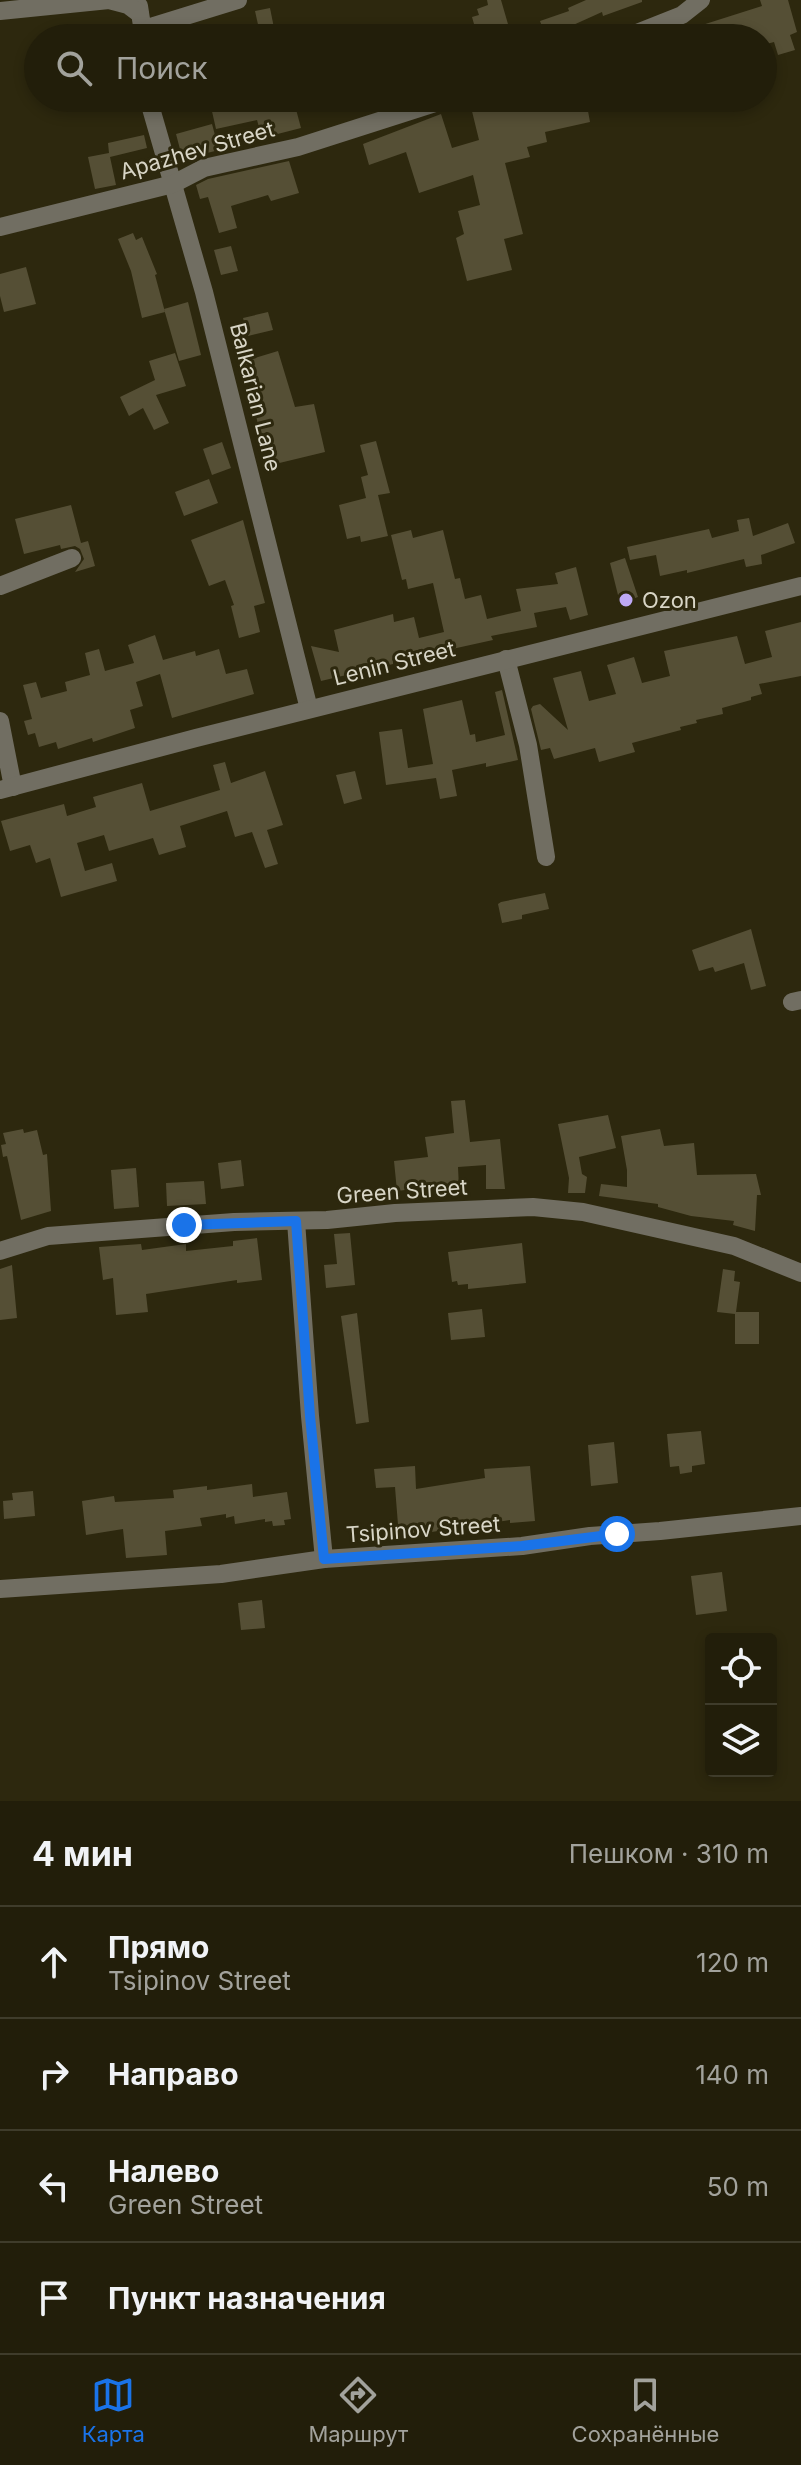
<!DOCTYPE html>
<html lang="ru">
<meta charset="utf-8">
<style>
body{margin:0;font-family:Inter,sans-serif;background:#2e2b18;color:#f1f3f6}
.controls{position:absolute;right:24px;bottom:24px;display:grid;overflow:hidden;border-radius:8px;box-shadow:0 4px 12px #0003}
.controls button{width:72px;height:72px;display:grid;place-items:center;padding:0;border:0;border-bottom:2px solid #3f3c2b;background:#221e0a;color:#f1f3f6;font:40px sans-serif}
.stop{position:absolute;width:24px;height:24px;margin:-18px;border:6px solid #1a73e8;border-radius:50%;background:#fff}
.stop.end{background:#1a73e8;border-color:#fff;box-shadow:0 2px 8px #0008}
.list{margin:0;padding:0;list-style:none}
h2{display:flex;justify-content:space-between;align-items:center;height:104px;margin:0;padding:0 32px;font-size:34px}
h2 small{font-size:26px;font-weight:400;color:#a2a29c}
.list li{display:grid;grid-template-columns:52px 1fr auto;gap:24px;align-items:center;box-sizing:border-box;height:112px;padding:0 32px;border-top:2px solid #3f3c2b}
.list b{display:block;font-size:30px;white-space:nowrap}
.list p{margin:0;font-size:26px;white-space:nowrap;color:#a2a29c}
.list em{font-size:26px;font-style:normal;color:#a2a29c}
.icon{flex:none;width:44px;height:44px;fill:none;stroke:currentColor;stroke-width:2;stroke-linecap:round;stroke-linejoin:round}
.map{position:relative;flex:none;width:801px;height:1801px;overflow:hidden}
.search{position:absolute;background:#221e0a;box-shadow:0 4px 12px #0003;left:24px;right:24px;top:24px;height:88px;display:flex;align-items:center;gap:20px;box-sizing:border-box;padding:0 28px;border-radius:44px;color:#a2a29c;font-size:30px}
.sheet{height:552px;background:#221e0a}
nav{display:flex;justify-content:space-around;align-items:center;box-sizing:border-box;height:112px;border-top:2px solid #3f3c2b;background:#221e0a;font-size:22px;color:#a2a29c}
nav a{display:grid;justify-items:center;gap:4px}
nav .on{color:#1a73e8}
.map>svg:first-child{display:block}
.building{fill:#554f35}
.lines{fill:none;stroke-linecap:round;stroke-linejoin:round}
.minor{stroke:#716e62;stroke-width:18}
.route{stroke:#1a73e8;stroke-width:10}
.poi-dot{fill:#bea9f5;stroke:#2d280e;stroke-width:3}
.labels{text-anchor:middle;stroke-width:6;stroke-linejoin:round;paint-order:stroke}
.street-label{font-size:22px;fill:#d8d5c6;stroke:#2d280e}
.poi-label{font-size:22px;fill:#d8d5c6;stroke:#2d280e;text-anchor:start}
</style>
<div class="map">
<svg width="801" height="1801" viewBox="0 0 801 1801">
<rect width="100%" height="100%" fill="#2d280e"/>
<g class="building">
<path d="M 487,0 L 501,0 L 512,38 L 478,38 L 472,17 L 479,15 L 477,9 L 488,5 Z"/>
<path d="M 586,0 L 642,0 L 642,2 L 603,16 L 602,12 L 571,26 L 575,38 L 546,38 L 540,21 L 569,11 L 568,8 Z"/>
<path d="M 760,0 L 788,0 L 797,32 L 790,35 L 795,50 L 778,55 L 774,42 L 763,45 L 763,38 L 702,38 L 699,26 L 762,6 Z"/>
<path d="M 270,8 L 276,38 L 261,38 L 255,11 Z"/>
<path d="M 397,24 L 401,38 L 362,38 L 362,33 Z"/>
<path d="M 250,98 L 293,98 L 301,128 L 262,138 L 257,120 L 216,129 L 211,107 Z"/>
<path d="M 492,98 L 557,98 L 558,101 L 593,98 L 596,109 L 588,111 L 590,122 L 545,132 L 547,142 L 527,147 L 530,157 L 505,163 L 523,234 L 504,239 L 512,270 L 467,281 L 456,238 L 464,234 L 458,211 L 480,205 L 473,175 L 419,193 L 406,152 L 369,165 L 363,144 L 441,114 L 452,148 L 479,140 L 470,103 Z"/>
<path d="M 212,124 L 219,150 L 195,156 L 193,150 L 181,153 L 176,134 Z"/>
<path d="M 144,135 L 147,148 L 110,157 L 116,185 L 95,189 L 88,157 L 109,153 L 108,143 Z"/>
<path d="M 289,161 L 299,193 L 271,201 L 268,195 L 231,206 L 237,228 L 219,233 L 208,197 L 200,199 L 196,185 L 208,179 Z"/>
<path d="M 133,233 L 136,240 L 142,237 L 157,274 L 155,275 L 165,312 L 142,318 L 131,271 L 118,239 Z"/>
<path d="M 231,246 L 238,271 L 221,275 L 214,250 Z"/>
<path d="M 26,267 L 36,304 L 4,312 L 0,296 L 0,274 Z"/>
<path d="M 188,302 L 201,355 L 179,361 L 164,309 Z"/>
<path d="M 268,312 L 273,330 L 248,336 L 243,318 Z"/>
<path d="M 278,351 L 295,407 L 314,404 L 325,452 L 267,466 L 255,411 L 264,409 L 255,377 L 248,379 L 242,362 Z"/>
<path d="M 175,353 L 186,386 L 156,395 L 169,423 L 154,430 L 143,408 L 129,416 L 120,397 L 155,380 L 149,361 Z"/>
<path d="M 376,441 L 390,493 L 378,495 L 388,536 L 361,542 L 360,536 L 347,539 L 339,505 L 366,498 L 361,477 L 368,475 L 360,445 Z"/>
<path d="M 222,442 L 231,468 L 212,475 L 203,449 Z"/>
<path d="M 209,479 L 218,503 L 184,516 L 175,492 Z"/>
<path d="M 71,505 L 81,543 L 88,541 L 95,566 L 75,572 L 84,559 L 80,549 L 75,546 L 61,549 L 60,545 L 24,554 L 15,519 Z"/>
<path d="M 749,518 L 753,536 L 788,523 L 795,543 L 761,555 L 762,564 L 746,567 L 744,559 L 687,573 L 687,570 L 660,576 L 656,555 L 630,560 L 627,547 L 709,529 L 712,538 L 739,531 L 737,520 Z"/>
<path d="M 243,520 L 265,603 L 254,606 L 260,632 L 239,638 L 231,606 L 234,605 L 225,580 L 209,586 L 191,540 Z"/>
<path d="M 411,530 L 413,538 L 443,530 L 455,579 L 460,578 L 465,599 L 481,595 L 487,619 L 521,611 L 516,589 L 558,584 L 555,573 L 576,567 L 588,615 L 570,620 L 566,607 L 534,613 L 537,627 L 491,636 L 493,640 L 393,662 L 393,664 L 321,681 L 311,646 L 339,652 L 334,630 L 393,614 L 394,622 L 414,617 L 419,638 L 444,632 L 433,583 L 408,589 L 406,579 L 402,580 L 391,535 Z"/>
<path d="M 625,558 L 638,597 L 620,603 L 610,563 Z"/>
<path d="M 801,622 L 801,676 L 759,684 L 762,694 L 751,697 L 751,700 L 722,708 L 723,714 L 696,720 L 697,723 L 680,727 L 681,730 L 632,743 L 635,752 L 599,762 L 595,748 L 554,759 L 550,748 L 541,750 L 531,709 L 533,706 L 540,704 L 568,730 L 553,678 L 581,671 L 589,701 L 616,694 L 607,665 L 634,657 L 642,683 L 670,676 L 664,651 L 737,636 L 745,664 L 772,657 L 765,631 Z"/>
<path d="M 155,635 L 163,660 L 195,651 L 196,656 L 219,649 L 226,674 L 247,669 L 254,694 L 172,718 L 160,674 L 136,682 L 143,706 L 130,710 L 135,728 L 93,742 L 92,738 L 58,749 L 56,742 L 39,747 L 35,733 L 28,735 L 24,721 L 32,719 L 23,685 L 36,682 L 41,698 L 67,691 L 65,682 L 90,675 L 85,653 L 99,649 L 105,671 L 134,663 L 128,645 Z"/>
<path d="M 502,690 L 518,760 L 486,767 L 486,763 L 452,770 L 457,796 L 440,799 L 436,778 L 386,785 L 379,732 L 402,729 L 408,768 L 433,764 L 423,709 L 462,700 L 470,735 L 475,734 L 476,742 L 505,735 L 495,692 Z"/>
<path d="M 225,762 L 231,783 L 265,771 L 283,825 L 267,830 L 278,864 L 265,868 L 252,832 L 235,837 L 227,811 L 180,826 L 186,847 L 159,855 L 153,838 L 109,851 L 104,835 L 77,843 L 85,871 L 112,863 L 117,881 L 61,897 L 50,858 L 36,863 L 30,845 L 10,851 L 1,821 L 64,804 L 67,816 L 96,807 L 93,797 L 142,783 L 150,811 L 220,790 L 213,765 Z"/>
<path d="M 355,771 L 362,799 L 344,804 L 336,775 Z"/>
<path d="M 545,893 L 549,909 L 522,915 L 522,919 L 502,923 L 498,904 L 501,902 Z"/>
<path d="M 751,929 L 766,986 L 751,990 L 744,963 L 715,972 L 713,967 L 699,971 L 692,950 Z"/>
<path d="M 465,1100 L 470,1142 L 500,1139 L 505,1189 L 486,1189 L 486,1165 L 458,1167 L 459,1188 L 446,1189 L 446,1185 L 397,1191 L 394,1161 L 428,1157 L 425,1137 L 454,1133 L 451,1101 Z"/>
<path d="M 608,1115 L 616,1148 L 579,1157 L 582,1174 L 587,1177 L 585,1193 L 568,1193 L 569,1178 L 558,1124 Z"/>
<path d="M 23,1129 L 24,1133 L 37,1130 L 43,1155 L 47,1154 L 51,1211 L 21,1220 L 7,1156 L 3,1157 L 1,1145 L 6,1144 L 3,1133 Z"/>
<path d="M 660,1129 L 664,1146 L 694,1143 L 697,1175 L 756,1174 L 761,1195 L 757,1195 L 755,1231 L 733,1225 L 734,1221 L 691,1216 L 658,1207 L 658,1204 L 599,1196 L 601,1184 L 627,1187 L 627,1170 L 621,1136 Z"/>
<path d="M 241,1160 L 244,1186 L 221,1189 L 218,1163 Z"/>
<path d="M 136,1168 L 139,1207 L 114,1209 L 111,1170 Z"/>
<path d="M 204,1181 L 206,1204 L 167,1206 L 166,1183 Z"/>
<path d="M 350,1233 L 355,1285 L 326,1288 L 324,1265 L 337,1264 L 334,1234 Z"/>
<path d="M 257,1238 L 262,1280 L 237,1283 L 237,1280 L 146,1294 L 148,1312 L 116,1315 L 113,1278 L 103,1280 L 99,1247 L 141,1244 L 142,1250 L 186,1244 L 186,1251 L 233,1246 L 233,1241 Z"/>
<path d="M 522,1243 L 526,1283 L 468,1289 L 468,1284 L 458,1285 L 457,1281 L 452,1282 L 448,1252 Z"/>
<path d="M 12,1265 L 17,1318 L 0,1320 L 0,1269 Z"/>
<path d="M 723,1269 L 735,1271 L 734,1281 L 740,1282 L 736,1312 L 759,1312 L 759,1344 L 735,1344 L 735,1314 L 717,1312 Z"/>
<path d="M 482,1309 L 485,1337 L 451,1340 L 448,1313 Z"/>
<path d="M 357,1313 L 369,1422 L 356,1424 L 341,1316 Z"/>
<path d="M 701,1431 L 705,1464 L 692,1466 L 692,1472 L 680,1474 L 679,1466 L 670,1467 L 667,1434 Z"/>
<path d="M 614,1442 L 618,1483 L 591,1486 L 588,1445 Z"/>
<path d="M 415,1466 L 416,1489 L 485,1478 L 484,1469 L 530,1466 L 535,1521 L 510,1523 L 510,1520 L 399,1537 L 395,1487 L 376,1488 L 374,1469 Z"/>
<path d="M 252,1484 L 253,1497 L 287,1492 L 291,1519 L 284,1520 L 285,1525 L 273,1526 L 272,1521 L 265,1522 L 265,1519 L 235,1524 L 234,1516 L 226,1518 L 226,1514 L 200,1518 L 202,1526 L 165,1531 L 167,1555 L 126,1558 L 123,1529 L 86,1535 L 82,1501 L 114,1496 L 115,1502 L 174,1498 L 173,1490 L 207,1486 L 207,1490 Z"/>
<path d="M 33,1491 L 35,1516 L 4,1519 L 3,1501 L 13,1500 L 12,1493 Z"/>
<path d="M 722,1572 L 727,1611 L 696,1615 L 691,1576 Z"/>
<path d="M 262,1600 L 265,1628 L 241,1630 L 238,1603 Z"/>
</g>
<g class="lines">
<g class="minor">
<path d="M 139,6 L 142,26 L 147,28 L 238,0"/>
<path d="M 0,11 L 109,0 L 128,5 L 140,14"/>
<path d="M 624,38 L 682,15 L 701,0"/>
<path d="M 148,98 L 204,292 L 309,709"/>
<path d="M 0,227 L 173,184 L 204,168 L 298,147 L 451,98"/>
<path d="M 0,586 L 72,558"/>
<path d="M 506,659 L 528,745 L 546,857"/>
<path d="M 0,721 L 13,787"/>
<path d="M 0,790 L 196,738 L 801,586"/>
<path d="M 792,1002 L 801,1000"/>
<path d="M 296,1221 L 310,1416 L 324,1559"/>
<path d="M 0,1251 L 48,1236 L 234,1222 L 327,1220 L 395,1213 L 533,1207 L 583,1212 L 734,1246 L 801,1273"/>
<path d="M 0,1589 L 221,1574 L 324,1559 L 522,1546 L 590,1536 L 660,1531 L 801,1516"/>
</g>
</g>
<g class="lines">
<path class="route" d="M 184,1225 L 296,1221 L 310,1416 L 324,1559 L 522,1546 L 617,1534"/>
</g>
<circle class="poi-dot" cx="626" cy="600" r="8"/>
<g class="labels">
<g class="street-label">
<text transform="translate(197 150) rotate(-16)" y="8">Apazhev Street</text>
<text transform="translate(256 397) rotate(76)" y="8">Balkarian Lane</text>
<text transform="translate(394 663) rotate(-14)" y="8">Lenin Street</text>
<text transform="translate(402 1191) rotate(-4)" y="8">Green Street</text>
<text transform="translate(423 1529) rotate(-4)" y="8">Tsipinov Street</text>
</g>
<g class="poi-label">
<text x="642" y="608">Ozon</text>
</g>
</g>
</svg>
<div class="controls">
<button><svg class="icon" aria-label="locate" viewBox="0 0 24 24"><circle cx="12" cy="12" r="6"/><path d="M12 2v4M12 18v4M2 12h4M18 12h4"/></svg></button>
<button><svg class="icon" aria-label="layers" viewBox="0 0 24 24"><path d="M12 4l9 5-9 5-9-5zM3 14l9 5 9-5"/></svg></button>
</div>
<div class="stop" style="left:617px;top:1534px"></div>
<div class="stop end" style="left:184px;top:1225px"></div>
<div class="search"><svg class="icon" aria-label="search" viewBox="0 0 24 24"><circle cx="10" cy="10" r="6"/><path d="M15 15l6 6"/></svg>Поиск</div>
</div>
<section class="sheet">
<h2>4 мин<small>Пешком · 310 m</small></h2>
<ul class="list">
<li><svg class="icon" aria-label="ahead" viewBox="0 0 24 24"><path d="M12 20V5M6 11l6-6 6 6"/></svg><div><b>Прямо</b><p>Tsipinov Street</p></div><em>120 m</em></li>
<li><svg class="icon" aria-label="right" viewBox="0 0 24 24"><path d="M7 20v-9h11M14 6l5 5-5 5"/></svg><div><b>Направо</b></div><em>140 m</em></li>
<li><svg class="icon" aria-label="left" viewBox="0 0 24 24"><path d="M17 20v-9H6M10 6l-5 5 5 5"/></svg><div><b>Налево</b><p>Green Street</p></div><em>50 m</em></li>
<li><svg class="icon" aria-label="arrive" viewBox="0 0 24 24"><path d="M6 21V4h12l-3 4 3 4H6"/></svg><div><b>Пункт назначения</b></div></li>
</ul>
</section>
<nav>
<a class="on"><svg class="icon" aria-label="map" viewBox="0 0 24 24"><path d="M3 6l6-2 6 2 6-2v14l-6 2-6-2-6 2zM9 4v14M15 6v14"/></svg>Карта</a>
<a><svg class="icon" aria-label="directions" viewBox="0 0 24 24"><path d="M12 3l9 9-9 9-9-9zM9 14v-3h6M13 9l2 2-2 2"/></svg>Маршрут</a>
<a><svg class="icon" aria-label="saved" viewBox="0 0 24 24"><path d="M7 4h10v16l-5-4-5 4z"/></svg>Сохранённые</a>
</nav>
